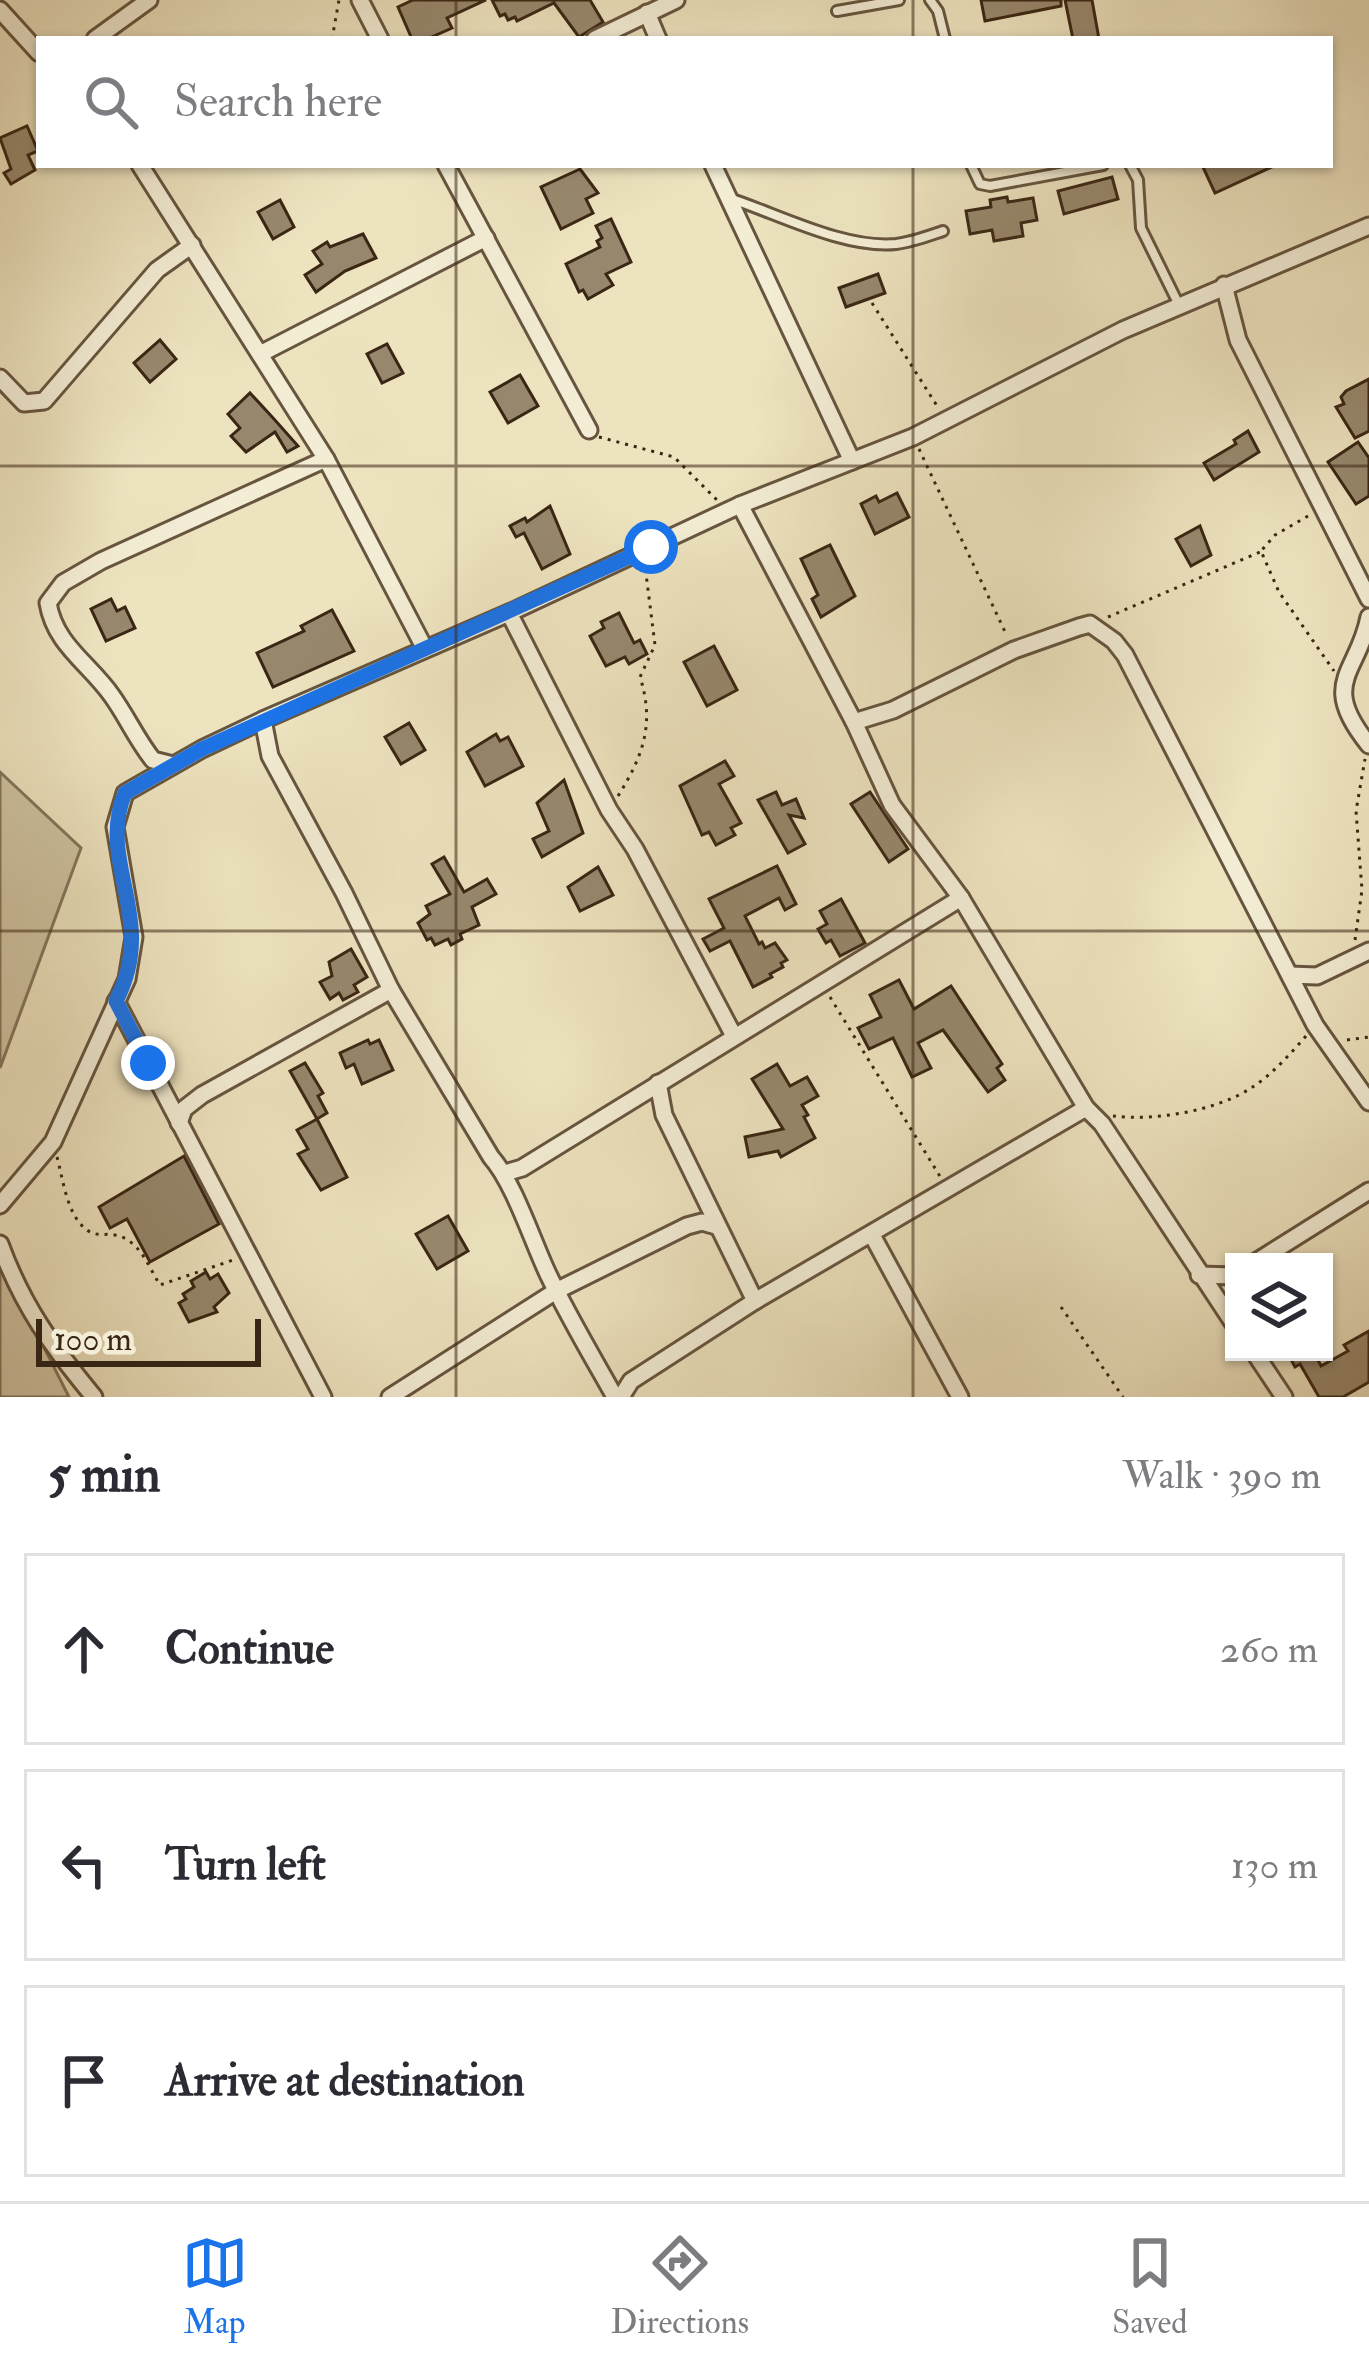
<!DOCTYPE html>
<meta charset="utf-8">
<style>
body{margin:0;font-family:"IM FELL Double Pica",serif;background:#f2f2f3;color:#2b2b33}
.controls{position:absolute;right:36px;bottom:36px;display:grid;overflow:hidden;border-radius:0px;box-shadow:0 3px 9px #0004}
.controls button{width:108px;height:108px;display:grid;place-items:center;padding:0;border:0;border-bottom:3px solid #e1e1e2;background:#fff;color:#2b2b33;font:60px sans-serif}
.scale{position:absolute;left:36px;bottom:30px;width:225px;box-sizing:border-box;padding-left:12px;border:6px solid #3a2614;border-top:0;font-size:33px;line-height:42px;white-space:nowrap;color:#3a2614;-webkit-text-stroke:9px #f3edd5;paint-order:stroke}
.stop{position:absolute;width:36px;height:36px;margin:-27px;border:9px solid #1a73e8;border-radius:50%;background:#fff}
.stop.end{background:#1a73e8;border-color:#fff;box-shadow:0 3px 12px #0008}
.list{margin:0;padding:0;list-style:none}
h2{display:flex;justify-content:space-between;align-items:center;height:156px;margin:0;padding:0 48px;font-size:51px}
h2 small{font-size:39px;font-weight:400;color:#7c7c81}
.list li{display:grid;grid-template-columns:78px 1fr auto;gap:36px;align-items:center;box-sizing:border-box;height:192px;margin:0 24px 24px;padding:0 24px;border:3px solid #e1e1e2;border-radius:0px}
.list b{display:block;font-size:45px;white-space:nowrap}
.list em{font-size:39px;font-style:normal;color:#7c7c81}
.icon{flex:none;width:66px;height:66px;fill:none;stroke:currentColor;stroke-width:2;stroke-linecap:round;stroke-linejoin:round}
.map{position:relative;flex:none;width:1369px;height:1397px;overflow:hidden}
.search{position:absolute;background:#fff;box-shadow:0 3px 9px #0004;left:36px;right:36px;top:36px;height:132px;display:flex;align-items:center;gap:30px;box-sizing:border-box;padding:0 42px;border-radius:0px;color:#7c7c81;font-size:45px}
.sheet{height:804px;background:#fff}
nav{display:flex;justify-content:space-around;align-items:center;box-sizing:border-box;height:168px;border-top:3px solid #e1e1e2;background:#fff;font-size:33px;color:#7c7c81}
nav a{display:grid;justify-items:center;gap:6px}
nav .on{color:#1a73e8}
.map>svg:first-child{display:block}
.green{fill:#cfc3a2;stroke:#84745b;stroke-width:3}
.building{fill:#97886d;stroke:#3a2614;stroke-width:3}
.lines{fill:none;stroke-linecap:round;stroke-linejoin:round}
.service-casing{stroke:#67553f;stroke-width:14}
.minor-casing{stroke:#67553f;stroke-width:21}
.path{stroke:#3a2614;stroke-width:3;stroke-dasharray:3 6;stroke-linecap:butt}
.service{stroke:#f3edd5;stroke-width:8}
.minor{stroke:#f3edd5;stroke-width:15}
.route{stroke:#1a73e8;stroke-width:15}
.grid{fill:none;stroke:#3a2614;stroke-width:3;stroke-opacity:0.55}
</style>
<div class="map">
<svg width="1369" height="1397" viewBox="0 0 1369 1397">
<rect width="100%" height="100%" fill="#ede3bf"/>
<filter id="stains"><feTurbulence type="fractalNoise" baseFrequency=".00167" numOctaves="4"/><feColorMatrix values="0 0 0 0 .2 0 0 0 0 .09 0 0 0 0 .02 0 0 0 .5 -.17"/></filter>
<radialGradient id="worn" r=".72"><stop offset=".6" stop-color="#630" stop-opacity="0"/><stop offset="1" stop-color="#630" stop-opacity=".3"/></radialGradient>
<g class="green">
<path d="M 0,772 L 81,848 L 0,1068 Z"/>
<path d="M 0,1260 L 69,1397 L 0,1397 Z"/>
</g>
<g class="building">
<path d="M 413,0 L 486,0 L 447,18 L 452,28 L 427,39 L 412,39 L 398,7 Z"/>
<path d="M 492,0 L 590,0 L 603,22 L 579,37 L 554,3 L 517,21 L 515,17 L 508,20 L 505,14 L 500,16 Z"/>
<path d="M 981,0 L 1061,0 L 1061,6 L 985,21 Z"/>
<path d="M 1065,0 L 1092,0 L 1099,39 L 1073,39 Z"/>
<path d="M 27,126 L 38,151 L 28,155 L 35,170 L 11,184 L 4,173 L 11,169 L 0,138 Z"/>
<path d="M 1202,165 L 1276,165 L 1215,193 Z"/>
<path d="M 580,169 L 598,193 L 586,199 L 593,213 L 561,229 L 541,187 Z"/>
<path d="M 1112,177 L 1118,199 L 1064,214 L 1058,191 Z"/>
<path d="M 1007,197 L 1008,202 L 1033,198 L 1037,220 L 1021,223 L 1023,236 L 994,241 L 992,230 L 970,234 L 966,211 L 991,207 L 990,200 Z"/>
<path d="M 280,200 L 294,227 L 273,239 L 258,212 Z"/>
<path d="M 611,219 L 631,262 L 606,274 L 613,285 L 588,299 L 583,290 L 579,292 L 566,264 L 600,247 L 597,241 L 602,238 L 596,226 Z"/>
<path d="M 363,234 L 376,258 L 345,271 L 316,292 L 305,275 L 322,264 L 313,251 L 327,242 L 330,247 Z"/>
<path d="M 878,274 L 885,293 L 846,307 L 839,288 Z"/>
<path d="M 160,340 L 176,359 L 150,382 L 134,363 Z"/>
<path d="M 387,344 L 403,373 L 382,383 L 367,354 Z"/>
<path d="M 520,375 L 538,406 L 508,423 L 490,392 Z"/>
<path d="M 1369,379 L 1369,431 L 1355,438 L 1336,407 L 1344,404 L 1341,397 L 1346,391 Z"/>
<path d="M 250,393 L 274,419 L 298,446 L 287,452 L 275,432 L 246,452 L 231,436 L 240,428 L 228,414 Z"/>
<path d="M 1248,431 L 1259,452 L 1214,480 L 1204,463 L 1236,444 L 1234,440 Z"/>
<path d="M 1358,442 L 1369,458 L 1369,496 L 1356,504 L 1328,462 Z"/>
<path d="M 897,493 L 909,517 L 875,534 L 861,504 L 876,496 L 879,502 Z"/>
<path d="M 550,506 L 570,554 L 542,569 L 524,533 L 516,537 L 510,526 L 525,518 L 527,522 Z"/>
<path d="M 1200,526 L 1211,555 L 1191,566 L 1176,539 Z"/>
<path d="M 830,545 L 855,596 L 821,617 L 812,599 L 818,595 L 801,559 Z"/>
<path d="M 111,599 L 117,611 L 125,607 L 135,628 L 106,641 L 91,609 Z"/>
<path d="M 332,610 L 354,651 L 273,687 L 257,653 L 304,631 L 301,626 Z"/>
<path d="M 619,613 L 634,643 L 640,640 L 647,654 L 629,664 L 625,657 L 606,666 L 590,636 L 604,628 L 601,622 Z"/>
<path d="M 714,646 L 737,690 L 707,706 L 684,662 Z"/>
<path d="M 409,723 L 425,750 L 401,764 L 385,737 Z"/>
<path d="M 496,734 L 500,741 L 508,737 L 523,766 L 485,786 L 467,752 Z"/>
<path d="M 725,761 L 734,776 L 719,784 L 741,823 L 731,828 L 735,835 L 716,845 L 709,832 L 702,835 L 680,786 Z"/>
<path d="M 564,780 L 583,833 L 542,857 L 533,839 L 549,831 L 537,803 Z"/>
<path d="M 776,792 L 782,805 L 796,799 L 804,818 L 789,815 L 805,844 L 788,853 L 758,800 Z"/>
<path d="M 870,792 L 908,849 L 889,862 L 851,804 Z"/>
<path d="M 444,857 L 464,892 L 487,879 L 496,894 L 472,907 L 479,925 L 460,934 L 462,939 L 451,945 L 448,939 L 435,945 L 431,938 L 427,940 L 418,923 L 430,914 L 426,906 L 450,894 L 432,864 Z"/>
<path d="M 777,866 L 796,904 L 785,910 L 779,898 L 745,916 L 759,944 L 762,942 L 765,948 L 775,943 L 787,960 L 781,963 L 783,967 L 770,974 L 772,977 L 753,987 L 730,941 L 710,951 L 703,939 L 724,928 L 709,899 Z"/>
<path d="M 598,867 L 613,895 L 580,911 L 568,887 Z"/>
<path d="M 841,899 L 865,943 L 840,956 L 831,940 L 826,943 L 818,929 L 827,924 L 820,911 Z"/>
<path d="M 351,949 L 367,977 L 354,985 L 358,992 L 343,1000 L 339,993 L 330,999 L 320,982 L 332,976 L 329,962 Z"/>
<path d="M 899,980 L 914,1009 L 951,986 L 1002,1064 L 997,1068 L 1005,1080 L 988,1092 L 943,1030 L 918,1043 L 931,1068 L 912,1077 L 893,1038 L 869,1049 L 858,1028 L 881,1017 L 870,995 Z"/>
<path d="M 368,1040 L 370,1044 L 379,1040 L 393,1070 L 362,1084 L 354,1064 L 346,1068 L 340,1053 Z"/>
<path d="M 305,1063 L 323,1093 L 318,1096 L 327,1113 L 317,1119 L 290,1071 Z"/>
<path d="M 777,1064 L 790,1086 L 807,1077 L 818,1096 L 802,1105 L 808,1115 L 804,1117 L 815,1138 L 781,1157 L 778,1151 L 749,1157 L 745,1137 L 783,1129 L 752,1079 Z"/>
<path d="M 317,1119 L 347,1177 L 321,1190 L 298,1154 L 308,1149 L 297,1130 Z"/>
<path d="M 184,1156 L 219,1224 L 150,1262 L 127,1219 L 110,1228 L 99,1207 Z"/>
<path d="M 448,1216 L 468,1251 L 437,1269 L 416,1234 Z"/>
<path d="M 206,1272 L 210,1279 L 218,1274 L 229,1293 L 214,1307 L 217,1312 L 189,1322 L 179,1303 L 186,1299 L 183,1294 L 194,1287 L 191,1281 Z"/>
<path d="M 1369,1331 L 1369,1382 L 1343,1397 L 1319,1397 L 1300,1364 L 1295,1367 L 1287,1352 L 1324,1352 L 1316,1356 L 1321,1366 L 1348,1351 L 1344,1345 Z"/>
</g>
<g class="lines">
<g class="service-casing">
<g id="service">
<path d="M 930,0 L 938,11 L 945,39"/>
<path d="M 837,11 L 899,0"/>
<path d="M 971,165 L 980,184 L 990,186 L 1103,165"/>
<path d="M 1130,165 L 1138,180 L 1141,228 L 1179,305"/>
<path d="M 729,198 C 778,214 844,249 896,244 C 912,242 928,236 943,231"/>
</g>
</g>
<g class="minor-casing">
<g id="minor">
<path d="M 360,0 L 380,39"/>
<path d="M 0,10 L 39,53"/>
<path d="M 647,13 L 658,39"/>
<path d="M 95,39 L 149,0"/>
<path d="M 595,39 L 676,0"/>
<path d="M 140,165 L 326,459 L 425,649"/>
<path d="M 446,165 L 589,430"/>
<path d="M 713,165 L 852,461"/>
<path d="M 1224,285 L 1238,340 L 1369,599"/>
<path d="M 260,354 L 486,238"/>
<path d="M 0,378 L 24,403 L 44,401 L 157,270 L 192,245"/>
<path d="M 740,505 L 854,722 L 892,805 L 961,898 L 1086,1108 L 1102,1124 L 1234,1324"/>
<path d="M 509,613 L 609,810 L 635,849 L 734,1036"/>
<path d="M 1369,617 C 1358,674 1318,682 1369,745"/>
<path d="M 263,720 L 270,756 L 344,893 L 391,990 L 491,1157 C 514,1183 532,1240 548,1274 C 568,1316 592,1356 615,1397"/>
<path d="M 854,722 L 893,710 L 1014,650 L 1079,627 L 1090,624 L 1114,641 L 1125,655 L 1315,1025 L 1369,1102"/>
<path d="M 173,765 L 153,760 C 137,740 127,717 112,696 C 89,663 55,645 48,603 L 63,583 L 101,561 L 326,459"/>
<path d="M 1290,975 L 1317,976 L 1369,951"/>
<path d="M 116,1001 L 323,1397"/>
<path d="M 658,1083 L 664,1115 L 755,1301"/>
<path d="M 179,1123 L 184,1109 L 202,1095 L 391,990"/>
<path d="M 505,1173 L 522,1168 L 961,898"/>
<path d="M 0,1205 L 53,1142 L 127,979 L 134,937 L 115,827 L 125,793 L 202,749 L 263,720 L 509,613 L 740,505 L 913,437 L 1123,330 L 1369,226"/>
<path d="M 872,1235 L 960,1397"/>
<path d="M 0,1244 C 23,1307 52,1346 94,1397"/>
<path d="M 1256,1262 L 1369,1191"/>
<path d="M 1199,1275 L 1234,1276"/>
<path d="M 1254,1352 L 1284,1397"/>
<path d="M 390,1397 L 556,1291 L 687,1226 L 702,1222 L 716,1226"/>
<path d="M 621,1397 L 631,1381 L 755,1301 L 1086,1108"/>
</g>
</g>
<g class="path">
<path d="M 332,39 L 339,0"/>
<path d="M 872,303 L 939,409"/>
<path d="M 599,437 L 674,457 L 718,501"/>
<path d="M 919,449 L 1007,636"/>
<path d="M 1308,516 L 1275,535 L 1261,551 L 1279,592 L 1334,671"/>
<path d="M 1108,617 L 1260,552"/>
<path d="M 618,796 C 643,756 655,724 640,677 L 655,645 L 645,566"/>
<path d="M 1355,940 L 1362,890 L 1356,811 L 1365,759"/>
<path d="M 830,997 L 941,1178"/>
<path d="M 1347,1040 L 1369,1037"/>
<path d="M 1113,1116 C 1155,1121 1216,1111 1251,1088 C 1272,1075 1290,1054 1306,1036"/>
<path d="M 57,1157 C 63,1179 67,1216 87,1230 C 96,1237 105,1233 115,1235 C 140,1240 148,1266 160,1285 L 236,1259"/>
<path d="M 1061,1307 L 1123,1397"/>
</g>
<use href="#service" class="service"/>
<use href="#minor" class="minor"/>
</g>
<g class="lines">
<path class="route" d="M 148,1063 L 116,1001 C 159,918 96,863 125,793 L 202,749 L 651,547"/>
</g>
<path class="grid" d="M 456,0 L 456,39M 913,0 L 913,39M 456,165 L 456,1397M 913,165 L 913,1397M 0,466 L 1369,466M 0,931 L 1369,931"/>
<rect width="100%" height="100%" filter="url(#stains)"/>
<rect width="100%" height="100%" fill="url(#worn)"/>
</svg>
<div class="controls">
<button><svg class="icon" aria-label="layers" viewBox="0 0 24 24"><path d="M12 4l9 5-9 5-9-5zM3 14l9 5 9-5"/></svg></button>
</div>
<div class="scale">100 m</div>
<div class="stop" style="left:651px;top:547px"></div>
<div class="stop end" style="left:148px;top:1063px"></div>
<div class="search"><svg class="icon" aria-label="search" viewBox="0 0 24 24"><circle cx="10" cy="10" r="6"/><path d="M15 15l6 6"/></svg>Search here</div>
</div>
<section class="sheet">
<h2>5 min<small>Walk · 390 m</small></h2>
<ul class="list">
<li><svg class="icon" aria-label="ahead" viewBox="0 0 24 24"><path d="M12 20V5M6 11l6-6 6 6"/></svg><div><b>Continue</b></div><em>260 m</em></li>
<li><svg class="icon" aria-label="left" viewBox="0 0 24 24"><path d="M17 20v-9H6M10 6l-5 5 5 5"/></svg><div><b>Turn left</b></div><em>130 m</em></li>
<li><svg class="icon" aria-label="arrive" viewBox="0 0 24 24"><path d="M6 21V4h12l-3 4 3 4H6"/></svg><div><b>Arrive at destination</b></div></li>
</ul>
</section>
<nav>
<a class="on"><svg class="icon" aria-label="map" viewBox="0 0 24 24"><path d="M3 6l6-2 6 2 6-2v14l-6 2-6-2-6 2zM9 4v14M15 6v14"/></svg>Map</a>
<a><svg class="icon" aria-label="directions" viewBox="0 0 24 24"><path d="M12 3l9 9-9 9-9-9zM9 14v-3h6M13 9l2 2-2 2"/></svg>Directions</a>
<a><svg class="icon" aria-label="saved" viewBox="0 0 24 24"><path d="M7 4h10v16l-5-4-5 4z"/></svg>Saved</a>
</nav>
